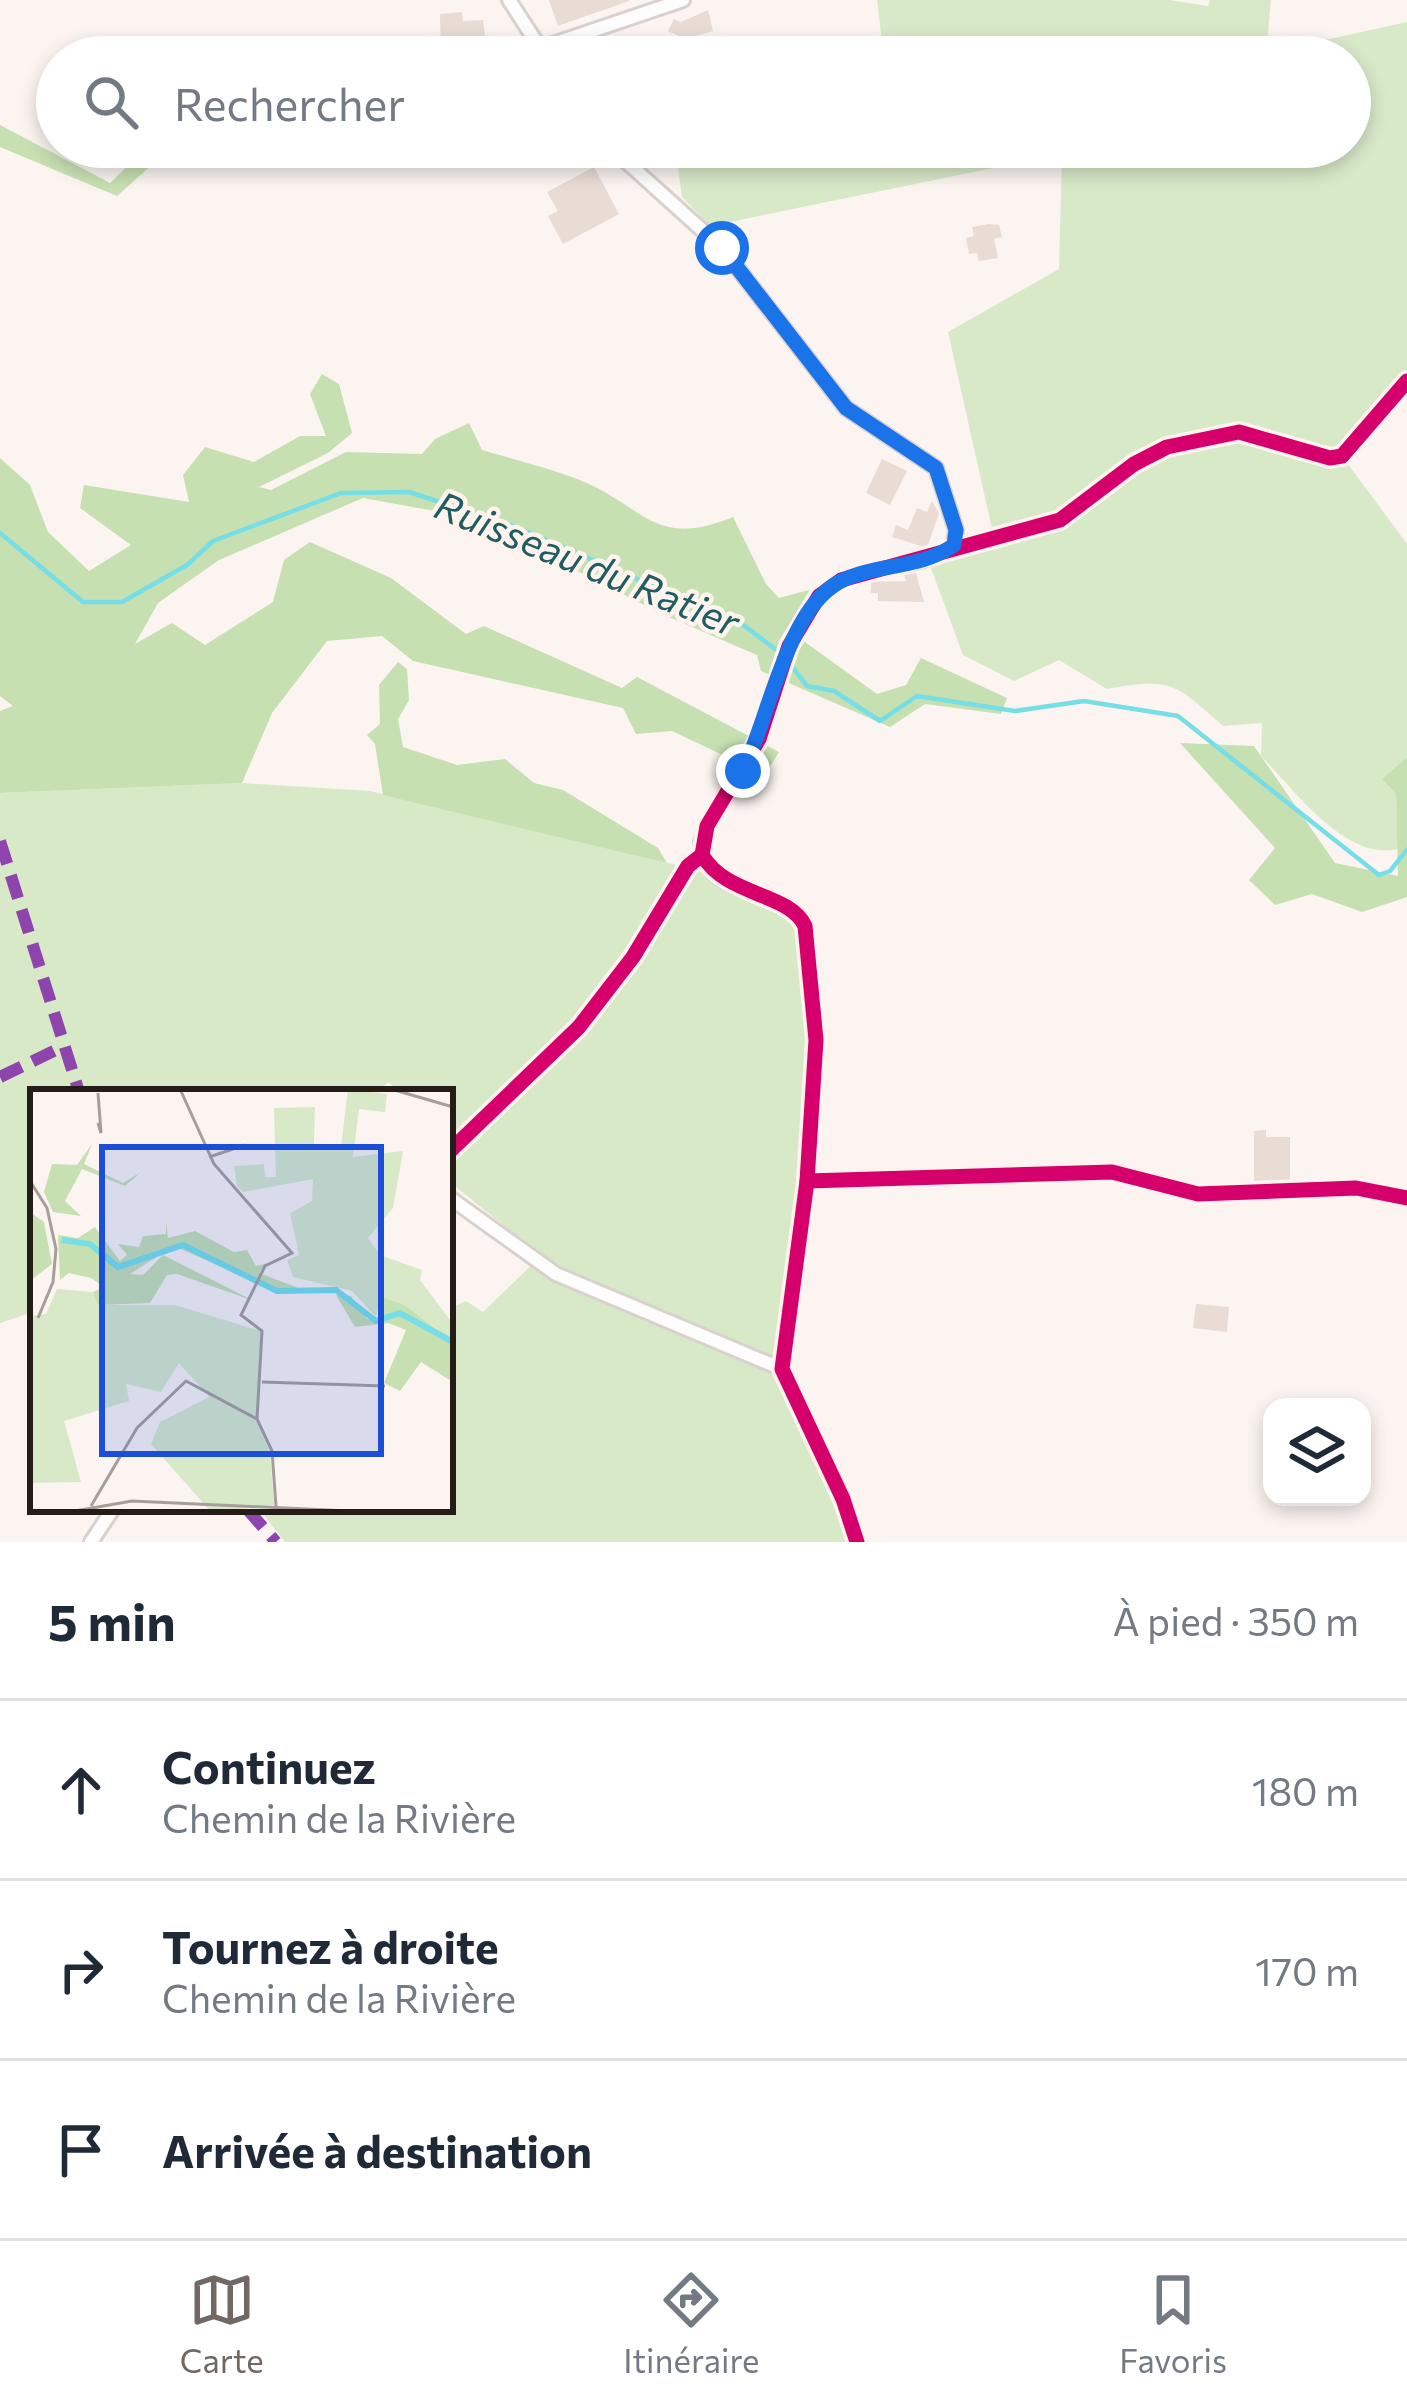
<!DOCTYPE html>
<html lang="fr">
<meta charset="utf-8">
<style>
body{margin:0;font-family:Commissioner,sans-serif;background:#f6f6f7;color:#1f2937}
.controls{position:absolute;right:36px;bottom:36px;display:grid;overflow:hidden;border-radius:24px;box-shadow:0 6px 18px #0003}
.controls button{width:108px;height:108px;display:grid;place-items:center;padding:0;border:0;border-bottom:3px solid #e0e1e3;background:#fff;color:#1f2937;font:60px sans-serif}
.stop{position:absolute;width:36px;height:36px;margin:-27px;border:9px solid #1a73e8;border-radius:50%;background:#fff}
.stop.end{background:#1a73e8;border-color:#fff;box-shadow:0 3px 12px #0008}
.list{margin:0;padding:0;list-style:none}
h2{display:flex;justify-content:space-between;align-items:center;height:156px;margin:0;padding:0 48px;font-size:51px}
h2 small{font-size:39px;font-weight:400;color:#747a83}
.list li{display:grid;grid-template-columns:78px 1fr auto;gap:36px;align-items:center;box-sizing:border-box;height:180px;padding:0 48px;border-top:3px solid #e0e1e3}
.list b{display:block;font-size:45px;white-space:nowrap}
.list p{margin:0;font-size:39px;white-space:nowrap;color:#747a83}
.list em{font-size:39px;font-style:normal;color:#747a83}
.icon{flex:none;width:66px;height:66px;fill:none;stroke:currentColor;stroke-width:2;stroke-linecap:round;stroke-linejoin:round}
.map{position:relative;flex:none;width:1407px;height:1542px;overflow:hidden}
.search{position:absolute;background:#fff;box-shadow:0 6px 18px #0003;left:36px;right:36px;top:36px;height:132px;display:flex;align-items:center;gap:30px;box-sizing:border-box;padding:0 42px;border-radius:66px;color:#747a83;font-size:45px}
.sheet{height:696px;background:#fff}
nav{display:flex;justify-content:space-around;align-items:center;box-sizing:border-box;height:168px;border-top:3px solid #e0e1e3;background:#fff;font-size:33px;color:#747a83}
nav a{display:grid;justify-items:center;gap:6px}
nav .on{color:#716863}
.map>svg:first-child{display:block}
.green{fill:#d8e9c8}
.forest{fill:#c6e0b1}
.lines{fill:none;stroke-linecap:round;stroke-linejoin:round}
.stream{stroke:#75dee6;stroke-width:4.5}
.building{fill:#e9dcd5}
.street-casing{stroke:#d9d1cd;stroke-width:18}
.street{stroke:#fefdfd;stroke-width:12}
.quiet{stroke:#8e44ad;stroke-width:12;stroke-dasharray:24 12;stroke-linecap:butt}
.cycleway-casing{stroke:#fff3ed;stroke-width:22}
.cycleway{stroke:#d6006c;stroke-width:15}
.route{stroke:#1a73e8;stroke-width:15}
.labels{text-anchor:middle;stroke-width:9;stroke-linejoin:round;paint-order:stroke}
.water-label{font-size:39px;font-style:italic;fill:#205d62;stroke:#fff3ed}
.inset-river{fill:none;stroke:#75dee6;stroke-width:6}
.inset-road{fill:none;stroke:#a69e9a;stroke-width:3}
.view{fill:#1d4ed8;fill-opacity:0.15;stroke:#1d4ed8;stroke-width:6}
.inset-edge{fill:none;stroke:#261c17;stroke-width:6}
</style>
<div class="map">
<svg width="1407" height="1542" viewBox="0 0 1407 1542">
<rect width="100%" height="100%" fill="#fbf4f1"/>
<g class="green">
<path d="M 877,0 L 1169,0 L 1208,6 L 1210,0 L 1271,0 L 1266,53 L 1407,22 L 1407,382 L 1342,456 L 1407,544 L 1407,757 L 1382,779 L 1396,794 L 1398,849 C 1345,861 1295,790 1261,756 L 1262,723 L 1223,726 C 1176,684 1172,677 1107,689 L 1059,660 L 1014,681 L 963,655 L 931,568 L 995,542 L 948,332 L 1059,269 L 1062,154 L 710,226 L 682,197 L 675,147 L 1350,147 L 1350,57 L 884,57 Z"/>
<path d="M 242,783 L 370,791 L 701,871 L 801,926 L 812,1039 L 776,1368 L 849,1542 L 285,1542 L 259,1509 L 450,1509 L 450,1308 L 466,1301 L 483,1312 L 541,1256 L 450,1182 L 450,1162 L 465,1146 L 450,1133 L 450,1092 L 400,1092 L 388,1082 L 378,1092 L 33,1092 L 33,1312 L 0,1323 L 0,793 Z"/>
</g>
<g class="forest">
<path d="M 0,125 L 110,183 L 140,154 L 172,147 L 117,196 L 0,147 Z"/>
<path d="M 322,374 L 339,384 L 352,433 L 328,453 L 259,487 L 271,490 L 346,452 L 422,454 L 435,439 L 469,423 L 482,450 C 515,460 549,468 580,480 C 647,508 654,549 733,517 L 766,584 L 779,598 L 820,587 L 791,632 L 877,694 L 906,685 L 921,658 L 1007,698 L 1001,714 L 925,704 L 890,727 L 761,671 L 757,655 L 662,614 L 473,518 L 363,498 L 219,560 L 158,603 L 135,644 L 172,623 L 205,645 L 273,602 L 284,560 L 310,542 L 391,578 L 466,634 L 484,626 L 622,688 L 637,677 L 779,752 L 765,775 L 672,731 L 636,734 L 623,708 L 413,661 L 382,636 L 327,641 L 272,713 L 242,783 L 0,793 L 0,711 L 13,706 L 0,696 L 0,458 L 30,485 L 48,532 L 89,571 L 131,545 L 80,508 L 84,485 L 189,502 L 183,475 L 205,447 L 254,462 L 300,436 L 326,436 L 310,394 Z"/>
<path d="M 398,662 L 407,669 L 409,700 L 398,719 L 403,747 L 457,765 L 505,759 L 534,783 L 563,790 L 658,848 L 667,863 L 383,795 L 375,744 L 367,735 L 380,724 L 379,685 Z"/>
<path d="M 1180,743 L 1254,746 L 1335,863 L 1398,876 L 1396,794 L 1382,779 L 1407,757 L 1407,897 L 1362,912 L 1312,894 L 1275,905 L 1249,880 L 1275,848 Z"/>
</g>
<g class="lines">
<path class="stream" d="M 0,533 L 83,602 L 122,602 L 187,565 L 213,541 L 341,493 L 409,492 L 511,525 L 742,624 L 783,655 L 807,686 L 834,691 L 880,721 L 917,696 L 1015,711 L 1084,701 L 1178,716 L 1379,875 L 1390,871 L 1407,850"/>
</g>
<g class="building">
<path d="M 549,0 L 629,0 L 629,1 L 558,26 Z"/>
<path d="M 708,10 L 713,31 L 685,39 L 668,31 L 674,19 L 681,22 Z"/>
<path d="M 462,12 L 463,21 L 483,20 L 485,36 L 464,38 L 465,55 L 441,56 L 440,14 Z"/>
<path d="M 594,167 L 619,214 L 563,244 L 548,216 L 558,211 L 547,192 Z"/>
<path d="M 989,224 L 999,225 L 1002,237 L 994,239 L 998,258 L 979,261 L 977,253 L 969,254 L 966,238 L 974,236 L 972,227 Z"/>
<path d="M 882,459 L 907,471 L 890,505 L 866,493 Z"/>
<path d="M 932,501 L 939,513 L 927,548 L 892,537 L 896,525 L 908,530 L 917,508 L 927,512 Z"/>
<path d="M 916,573 L 924,602 L 878,601 L 878,593 L 871,593 L 871,582 L 906,581 L 904,575 Z"/>
<path d="M 1266,1130 L 1266,1137 L 1290,1137 L 1290,1180 L 1254,1181 L 1254,1131 Z"/>
<path d="M 1196,1304 L 1229,1307 L 1227,1332 L 1193,1328 Z"/>
</g>
<g class="lines">
<g class="street-casing">
<g id="street">
<path d="M 509,0 L 546,57"/>
<path d="M 541,48 L 683,0"/>
<path d="M 610,147 L 722,248 L 846,408 L 936,468 L 956,530 L 954,546 C 919,570 875,563 839,582 C 780,612 775,708 748,762 C 734,790 712,813 701,842 C 704,902 785,884 805,926 L 816,1040 L 807,1181 L 782,1369 L 843,1499 L 857,1542"/>
<path d="M 807,1181 L 1112,1172 L 1198,1194 L 1356,1188 L 1407,1198"/>
<path d="M 450,1198 L 556,1274 L 782,1369"/>
<path d="M 91,1542 L 113,1509"/>
</g>
</g>
<use href="#street" class="street"/>
<g class="quiet">
<path d="M 0,841 L 79,1092"/>
<path d="M 0,1077 L 64,1046"/>
<path d="M 247,1509 L 276,1542"/>
</g>
<g class="cycleway-casing">
<g id="cycleway">
<path d="M 450,1151 L 579,1027 L 633,957 L 688,866 L 702,855"/>
<path d="M 807,1181 L 1112,1172 L 1198,1194 L 1356,1188 L 1407,1198"/>
<path d="M 857,1542 L 843,1499 L 782,1369 L 807,1181 L 816,1040 L 805,926 C 789,892 727,897 702,855 L 707,826 L 759,739 L 789,646 L 819,596 L 841,580 L 1060,520 L 1134,464 L 1167,447 L 1239,432 L 1330,458 L 1342,456 L 1407,381"/>
</g>
</g>
<use href="#cycleway" class="cycleway"/>
</g>
<g class="lines">
<path class="route" d="M 722,248 L 846,408 L 936,468 L 956,530 L 954,545 C 919,570 875,563 839,582 C 787,610 769,718 743,771"/>
</g>
<g class="labels">
<g class="water-label">
<text transform="translate(587 564) rotate(22)" y="14">Ruisseau du Ratier</text>
</g>
</g>
<g transform="translate(30 1089)">
<rect width="423" height="423" fill="#fbf4f1"/>
<path d="M 318,0 L 357,5 L 355,23 L 329,20 L 323,68 L 373,62 L 363,119 L 338,149 L 350,166 L 392,181 L 390,191 L 423,235 L 423,254 L 362,217 L 349,216 L 346,228 L 322,202 L 263,188 L 257,171 L 269,166 L 260,124 L 282,112 L 283,90 L 213,103 L 207,97 L 204,77 L 234,75 L 235,88 L 246,88 L 244,19 L 285,18 L 284,55 L 311,59 ZM 27,200 L 63,203 L 69,216 L 145,216 L 231,242 L 226,330 L 240,363 L 244,416 L 181,423 L 121,355 L 130,333 L 179,308 L 149,274 L 131,303 L 96,295 L 99,312 L 34,332 L 51,393 L 0,394 L 0,227 L 16,225 Z" fill="#d8e9c8"/>
<path d="M 62,55 L 54,75 L 93,94 L 111,83 L 95,97 L 52,80 L 35,112 L 51,127 L 23,123 L 14,103 L 22,75 L 47,76 ZM 0,123 L 14,133 L 22,175 L 0,192 ZM 136,133 L 138,149 L 165,142 L 204,163 L 217,161 L 226,177 L 235,175 L 229,184 L 271,200 L 248,203 L 144,157 L 100,185 L 113,186 L 133,166 L 224,212 L 147,185 L 137,186 L 120,214 L 68,216 L 63,203 L 74,198 L 61,189 L 39,184 L 30,191 L 28,146 L 48,149 L 65,138 L 90,172 L 97,166 L 88,155 L 109,158 L 113,147 L 136,145 ZM 306,206 L 321,207 L 337,230 L 349,232 L 352,208 L 376,217 L 423,254 L 423,293 L 391,273 L 370,302 L 354,294 L 376,241 L 358,234 L 325,238 Z" fill="#c6e0b1"/>
<path class="inset-river" d="M 32,151 L 60,155 L 88,178 L 153,156 L 247,202 L 306,201 L 346,232 L 370,224 L 423,253"/>
<path class="inset-road" d="M 18,0 L 87,0M 150,0 L 184,75 L 262,164 L 235,177 L 211,226 L 232,242 L 227,330 L 242,362 L 246,417M 361,0 L 423,18M 68,34 L 71,44 L 68,4M 179,68 L 215,56M 0,92 L 17,119 L 26,160 L 23,193 L 8,229M 232,293 L 355,297M 61,417 L 107,339 L 156,292 L 227,330M 39,423 L 102,412 L 341,423"/>
<path class="view" d="M 72,58 L 351,58 L 351,365 L 72,365 Z"/>
<rect width="423" height="423" class="inset-edge"/>
</g>
</svg>
<div class="controls">
<button><svg class="icon" aria-label="layers" viewBox="0 0 24 24"><path d="M12 4l9 5-9 5-9-5zM3 14l9 5 9-5"/></svg></button>
</div>
<div class="stop" style="left:722px;top:248px"></div>
<div class="stop end" style="left:743px;top:771px"></div>
<div class="search"><svg class="icon" aria-label="search" viewBox="0 0 24 24"><circle cx="10" cy="10" r="6"/><path d="M15 15l6 6"/></svg>Rechercher</div>
</div>
<section class="sheet">
<h2>5 min<small>À pied · 350 m</small></h2>
<ul class="list">
<li><svg class="icon" aria-label="ahead" viewBox="0 0 24 24"><path d="M12 20V5M6 11l6-6 6 6"/></svg><div><b>Continuez</b><p>Chemin de la Rivière</p></div><em>180 m</em></li>
<li><svg class="icon" aria-label="right" viewBox="0 0 24 24"><path d="M7 20v-9h11M14 6l5 5-5 5"/></svg><div><b>Tournez à droite</b><p>Chemin de la Rivière</p></div><em>170 m</em></li>
<li><svg class="icon" aria-label="arrive" viewBox="0 0 24 24"><path d="M6 21V4h12l-3 4 3 4H6"/></svg><div><b>Arrivée à destination</b></div></li>
</ul>
</section>
<nav>
<a class="on"><svg class="icon" aria-label="map" viewBox="0 0 24 24"><path d="M3 6l6-2 6 2 6-2v14l-6 2-6-2-6 2zM9 4v14M15 6v14"/></svg>Carte</a>
<a><svg class="icon" aria-label="directions" viewBox="0 0 24 24"><path d="M12 3l9 9-9 9-9-9zM9 14v-3h6M13 9l2 2-2 2"/></svg>Itinéraire</a>
<a><svg class="icon" aria-label="saved" viewBox="0 0 24 24"><path d="M7 4h10v16l-5-4-5 4z"/></svg>Favoris</a>
</nav>
